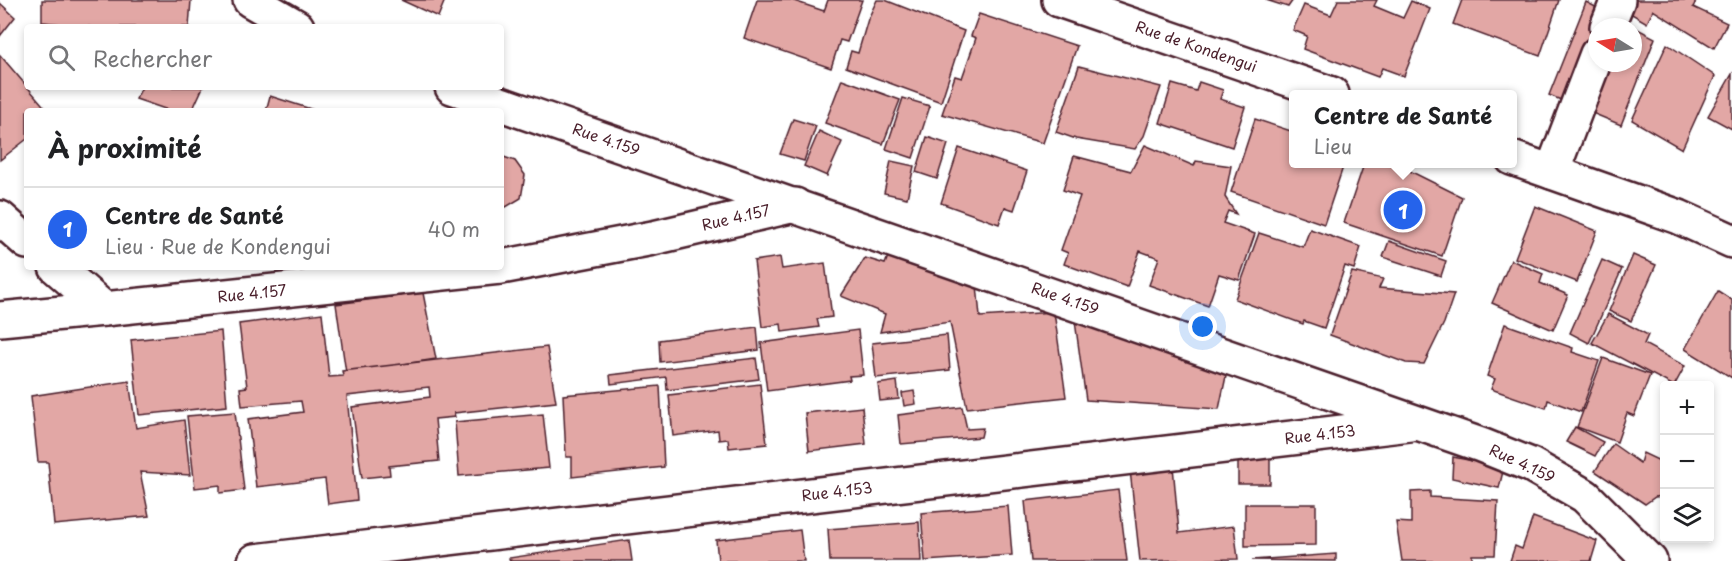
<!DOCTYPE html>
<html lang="fr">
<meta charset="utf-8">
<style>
body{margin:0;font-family:"Playpen Sans",sans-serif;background:#f6f6f6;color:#202124}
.controls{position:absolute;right:18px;bottom:18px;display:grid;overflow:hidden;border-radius:6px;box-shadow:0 3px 9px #0003}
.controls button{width:54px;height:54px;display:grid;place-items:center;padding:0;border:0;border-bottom:2px solid #e0e0e0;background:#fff;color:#202124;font:30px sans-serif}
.compass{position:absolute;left:1588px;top:18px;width:54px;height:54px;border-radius:50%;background:#fff;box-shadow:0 3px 9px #0003;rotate:281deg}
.you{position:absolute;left:1203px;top:327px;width:21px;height:21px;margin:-15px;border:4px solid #fff;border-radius:50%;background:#1a73e8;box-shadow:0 0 0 9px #1a73e833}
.badge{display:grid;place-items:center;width:39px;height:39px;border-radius:50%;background:#2563eb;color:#fff;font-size:20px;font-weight:700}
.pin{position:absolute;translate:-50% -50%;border:3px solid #fff;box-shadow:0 2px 6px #0006}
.popup{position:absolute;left:1289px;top:90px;width:228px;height:78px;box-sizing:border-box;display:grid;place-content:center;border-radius:6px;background:#fff;filter:drop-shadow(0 2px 4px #0005);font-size:20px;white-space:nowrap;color:#757577}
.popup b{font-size:22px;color:#202124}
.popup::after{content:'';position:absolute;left:50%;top:100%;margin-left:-12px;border:12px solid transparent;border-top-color:#fff}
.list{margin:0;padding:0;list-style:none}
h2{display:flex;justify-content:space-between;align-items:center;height:78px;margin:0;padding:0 24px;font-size:26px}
h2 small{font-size:20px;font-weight:400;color:#757577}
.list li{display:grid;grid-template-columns:39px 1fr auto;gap:18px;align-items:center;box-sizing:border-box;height:84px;padding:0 24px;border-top:2px solid #e0e0e0}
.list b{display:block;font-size:22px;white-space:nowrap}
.list p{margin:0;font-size:20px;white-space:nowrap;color:#757577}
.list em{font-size:20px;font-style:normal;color:#757577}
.icon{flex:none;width:33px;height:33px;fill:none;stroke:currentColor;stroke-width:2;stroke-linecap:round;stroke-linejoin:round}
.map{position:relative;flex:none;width:1732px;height:561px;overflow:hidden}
.search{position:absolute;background:#fff;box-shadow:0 3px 9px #0003;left:24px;top:24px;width:480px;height:66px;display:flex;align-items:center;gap:15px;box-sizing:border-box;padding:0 21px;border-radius:6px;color:#757577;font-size:22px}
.panel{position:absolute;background:#fff;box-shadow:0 3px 9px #0003;left:24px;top:108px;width:480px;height:162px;border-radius:6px}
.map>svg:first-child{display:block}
.building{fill:#e2a7a5;stroke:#4a1f2b;stroke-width:1.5;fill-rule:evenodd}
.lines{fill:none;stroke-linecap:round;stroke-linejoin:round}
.street-casing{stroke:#4a1f2b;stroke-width:38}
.secondary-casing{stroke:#4a1f2b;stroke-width:38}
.street{stroke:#fff;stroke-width:33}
.secondary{stroke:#fff;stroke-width:33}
.labels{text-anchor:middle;stroke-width:4.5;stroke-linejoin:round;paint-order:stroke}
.street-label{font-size:15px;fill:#4a1f2b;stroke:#fff}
</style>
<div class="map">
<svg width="1732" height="561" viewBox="0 0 1732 561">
<rect width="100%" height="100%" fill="#fff"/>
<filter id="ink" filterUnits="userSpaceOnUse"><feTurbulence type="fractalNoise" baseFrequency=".0167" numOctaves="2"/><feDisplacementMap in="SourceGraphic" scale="12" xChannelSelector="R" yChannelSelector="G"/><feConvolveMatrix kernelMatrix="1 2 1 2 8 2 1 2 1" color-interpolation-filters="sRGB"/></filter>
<g filter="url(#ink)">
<g class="building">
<path d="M 42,0 L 191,0 L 189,27 L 94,27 L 42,22 Z"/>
<path d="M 401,0 L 445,0 L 438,17 Z"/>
<path d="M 757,0 L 791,0 L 824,11 L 828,0 L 862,0 L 847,42 L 840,40 L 831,68 L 744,38 Z"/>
<path d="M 877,0 L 885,0 L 964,31 L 941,102 L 846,67 L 851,51 L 858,53 L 868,19 Z"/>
<path d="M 1266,0 L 1293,0 L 1288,7 Z"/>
<path d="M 1338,0 L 1377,0 L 1374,6 L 1403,18 L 1411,1 L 1430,9 L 1404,76 L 1382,68 L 1378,77 L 1303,49 L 1307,36 L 1293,30 L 1304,5 L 1331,15 Z"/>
<path d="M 1462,0 L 1559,0 L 1540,56 L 1453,24 Z"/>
<path d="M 1608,0 L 1697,0 L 1693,7 L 1727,23 L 1714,48 L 1653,10 L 1647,23 Z"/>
<path d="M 1586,2 L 1655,38 L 1621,125 L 1549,95 ZM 1597,27 L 1633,27 L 1633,63 L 1597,63 Z"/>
<path d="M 0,3 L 15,17 L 0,36 Z"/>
<path d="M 979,14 L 1077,46 L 1043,143 L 942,114 L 955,76 L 962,78 L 976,38 L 971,36 Z"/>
<path d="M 1667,44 L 1715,76 L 1682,149 L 1632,120 Z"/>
<path d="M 0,55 L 48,111 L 27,111 L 27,139 L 0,160 Z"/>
<path d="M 1079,66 L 1161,87 L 1144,136 L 1135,149 L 1076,139 L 1056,132 Z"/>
<path d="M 1732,74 L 1732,129 L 1708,116 Z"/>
<path d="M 842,79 L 900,100 L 883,144 L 825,123 Z"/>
<path d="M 1199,82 L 1223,90 L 1220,99 L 1245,107 L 1232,147 L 1160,123 L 1172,84 L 1196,91 Z"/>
<path d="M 142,87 L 203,87 L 192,111 L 168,110 L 136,99 Z"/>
<path d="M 270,96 L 317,111 L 266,111 Z"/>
<path d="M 903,98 L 930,106 L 913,158 L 886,149 Z"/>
<path d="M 793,119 L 816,126 L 804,161 L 780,154 Z"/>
<path d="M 1255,119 L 1294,132 L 1294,164 L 1344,164 L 1324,224 L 1231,192 Z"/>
<path d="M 819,131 L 842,142 L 827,176 L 804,166 Z"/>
<path d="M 927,137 L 948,144 L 937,179 L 916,172 Z"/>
<path d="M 1145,145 L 1194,166 L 1196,161 L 1231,166 L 1225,197 L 1236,214 L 1228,211 L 1223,223 L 1255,234 L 1239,280 L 1219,274 L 1208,306 L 1149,285 L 1159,258 L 1140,251 L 1127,287 L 1064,264 L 1068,253 L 1061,250 L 1080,196 L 1063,190 L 1074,156 L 1131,171 Z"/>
<path d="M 959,148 L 1027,171 L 1014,210 L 1005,207 L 999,224 L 941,203 Z"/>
<path d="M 501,156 L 515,161 L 525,175 L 521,198 L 506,207 L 501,207 Z"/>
<path d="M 891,161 L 914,166 L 907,198 L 884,193 Z"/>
<path d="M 1364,164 L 1396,164 L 1462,197 L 1442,256 L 1344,223 Z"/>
<path d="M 1535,206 L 1597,231 L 1577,282 L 1515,258 Z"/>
<path d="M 1310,229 L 1361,247 L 1354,269 L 1345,266 L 1324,328 L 1304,321 L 1303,324 L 1235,299 L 1259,233 L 1303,247 Z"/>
<path d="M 1389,241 L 1446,261 L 1441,276 L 1383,257 Z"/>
<path d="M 889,254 L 977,285 L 980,317 L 1054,312 L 1066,397 L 967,408 L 950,322 L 880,332 L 885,314 L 841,296 L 865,258 L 885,264 Z"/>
<path d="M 1633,255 L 1656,265 L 1631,321 L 1609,311 Z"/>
<path d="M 780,257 L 782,269 L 825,263 L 832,317 L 817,319 L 819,327 L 782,332 L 781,324 L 762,327 L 754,261 Z"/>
<path d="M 1511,260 L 1543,274 L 1540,283 L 1568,295 L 1553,330 L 1492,303 Z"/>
<path d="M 1602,260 L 1622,269 L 1589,343 L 1570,333 Z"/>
<path d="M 1352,272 L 1383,279 L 1379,288 L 1454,294 L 1444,323 L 1424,364 L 1406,363 L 1330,335 Z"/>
<path d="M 1718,291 L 1732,300 L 1732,378 L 1685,349 Z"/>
<path d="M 423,293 L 436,359 L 346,373 L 336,304 Z"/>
<path d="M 322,313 L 329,377 L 343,376 L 342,371 L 547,347 L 556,402 L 454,413 L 455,417 L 435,419 L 439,461 L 389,466 L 390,475 L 362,478 L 352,407 L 430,397 L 429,387 L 347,396 L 357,500 L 328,504 L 325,479 L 256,487 L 248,419 L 303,412 L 301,401 L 242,406 L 240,388 L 247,387 L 239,324 Z"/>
<path d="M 1608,314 L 1648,335 L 1644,344 L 1685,366 L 1674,386 L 1592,343 Z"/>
<path d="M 1075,321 L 1228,367 L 1219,409 L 1086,400 Z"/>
<path d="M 1505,324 L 1573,348 L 1572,352 L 1599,361 L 1581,412 L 1548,400 L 1546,408 L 1491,389 L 1495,379 L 1487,376 Z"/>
<path d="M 757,327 L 759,350 L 660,362 L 659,340 Z"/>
<path d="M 858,330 L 863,375 L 849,376 L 850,380 L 767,391 L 761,343 Z"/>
<path d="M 221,331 L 227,406 L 139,415 L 131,340 Z"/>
<path d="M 947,335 L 950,370 L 876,378 L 872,343 Z"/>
<path d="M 756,358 L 759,379 L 667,390 L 666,377 L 611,384 L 610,375 Z"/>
<path d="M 1603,358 L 1650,375 L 1634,416 L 1627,413 L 1617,442 L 1577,427 Z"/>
<path d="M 129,381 L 136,428 L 184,420 L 190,475 L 140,472 L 149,516 L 54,525 L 48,462 L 38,462 L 31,396 Z"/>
<path d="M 897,381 L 899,399 L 880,401 L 878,384 Z"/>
<path d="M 760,384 L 767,444 L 729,448 L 728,439 L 719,440 L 718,430 L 673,436 L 669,395 Z"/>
<path d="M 660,386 L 664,467 L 572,477 L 572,457 L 566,457 L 563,395 Z"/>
<path d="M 914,391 L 916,404 L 904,406 L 902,393 Z"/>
<path d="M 862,407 L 866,444 L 809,451 L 805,413 Z"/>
<path d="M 962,407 L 967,429 L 983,428 L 981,437 L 901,444 L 898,415 Z"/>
<path d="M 235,412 L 244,490 L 220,493 L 220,485 L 195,488 L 187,416 Z"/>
<path d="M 543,414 L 549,468 L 459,476 L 455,422 Z"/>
<path d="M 1575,427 L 1603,442 L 1595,456 L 1566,442 Z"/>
<path d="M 1613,444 L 1640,463 L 1643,453 L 1664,463 L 1664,496 L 1655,497 L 1645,504 L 1595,471 Z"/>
<rect x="1238" y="453" width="32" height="31"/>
<path d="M 1453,457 L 1504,467 L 1499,488 L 1452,478 Z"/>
<path d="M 1173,466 L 1179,533 L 1234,526 L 1238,559 L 1140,561 L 1130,470 Z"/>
<path d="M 1118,490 L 1127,561 L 1031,561 L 1025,501 Z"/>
<path d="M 1430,491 L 1430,497 L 1498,501 L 1495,555 L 1472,555 L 1472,561 L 1402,561 L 1396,522 L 1411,523 L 1411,492 Z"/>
<path d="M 1245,504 L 1316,504 L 1316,545 L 1245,546 Z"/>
<path d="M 1008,506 L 1012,555 L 925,561 L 921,513 Z"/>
<path d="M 1533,517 L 1597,541 L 1591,561 L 1510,561 L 1515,546 L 1522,549 Z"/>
<path d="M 919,522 L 921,561 L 830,561 L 828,529 Z"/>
<path d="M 800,530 L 804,561 L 718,561 L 716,540 Z"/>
<path d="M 629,540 L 632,561 L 510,561 L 509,558 Z"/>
<path d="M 1336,554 L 1336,561 L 1252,560 Z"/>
</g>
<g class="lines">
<g class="street-casing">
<g id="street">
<path d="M 250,0 L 297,27"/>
<path d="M 1607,27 L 1618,0"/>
<path d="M 452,87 L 1481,445 L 1531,465 L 1585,496 L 1650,561"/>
<path d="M 1552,172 L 1597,54"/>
<path d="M 0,218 L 27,242"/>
<path d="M 56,267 L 104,309 L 500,267"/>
<path d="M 501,267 L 653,238 L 795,205"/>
<path d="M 0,319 L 104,309"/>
<path d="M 255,561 L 1410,424"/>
</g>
</g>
<g class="secondary-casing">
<g id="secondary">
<path d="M 1059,0 L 1332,94"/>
<path d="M 1512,158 L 1679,217 L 1732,241"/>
</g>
</g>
<use href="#street" class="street"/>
<use href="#secondary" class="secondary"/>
</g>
</g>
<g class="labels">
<g class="street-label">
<text transform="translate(1196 47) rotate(19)" y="5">Rue de Kondengui</text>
<text transform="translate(606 140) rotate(19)" y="5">Rue 4.159</text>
<text transform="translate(736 218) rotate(-13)" y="5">Rue 4.157</text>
<text transform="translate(252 294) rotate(-6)" y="5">Rue 4.157</text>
<text transform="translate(1065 299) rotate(19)" y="5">Rue 4.159</text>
<text transform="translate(1320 435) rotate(-7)" y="5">Rue 4.153</text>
<text transform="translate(1522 464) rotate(25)" y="5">Rue 4.159</text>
<text transform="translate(837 492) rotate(-7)" y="5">Rue 4.153</text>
</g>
</g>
</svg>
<div class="controls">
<button>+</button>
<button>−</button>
<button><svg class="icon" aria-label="layers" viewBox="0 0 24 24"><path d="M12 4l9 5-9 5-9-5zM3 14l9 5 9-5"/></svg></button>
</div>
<svg class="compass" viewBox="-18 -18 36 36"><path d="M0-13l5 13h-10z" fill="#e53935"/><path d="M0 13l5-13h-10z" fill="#757577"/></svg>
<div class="you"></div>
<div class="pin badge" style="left:1403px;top:210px">1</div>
<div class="popup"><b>Centre de Santé</b>Lieu</div>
<div class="search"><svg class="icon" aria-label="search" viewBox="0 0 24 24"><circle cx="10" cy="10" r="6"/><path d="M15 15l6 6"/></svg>Rechercher</div>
<section class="panel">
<h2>À proximité<small></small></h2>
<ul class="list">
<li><span class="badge">1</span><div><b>Centre de Santé</b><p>Lieu · Rue de Kondengui</p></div><em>40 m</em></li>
</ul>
</section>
</div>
